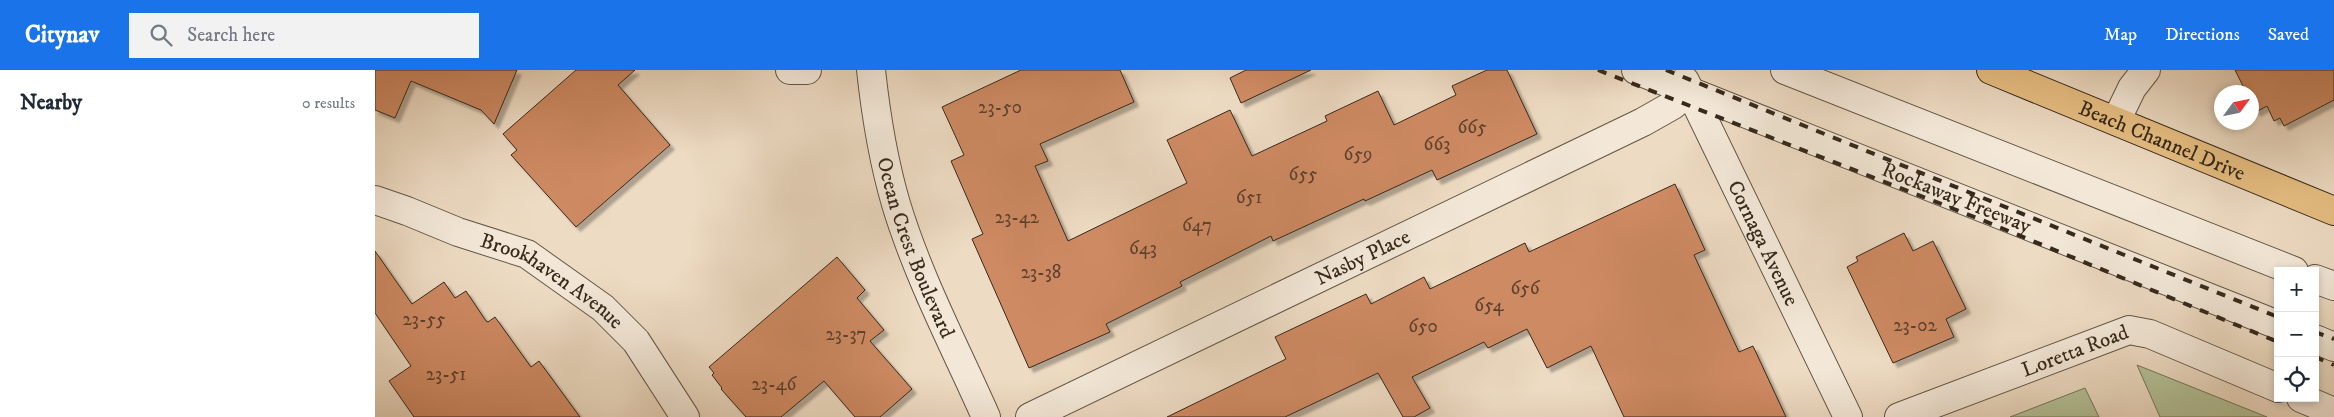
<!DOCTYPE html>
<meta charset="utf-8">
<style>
body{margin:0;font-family:"IM FELL DW Pica",serif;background:#f2f2f3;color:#1f2937}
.controls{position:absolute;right:15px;bottom:15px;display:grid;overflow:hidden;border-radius:0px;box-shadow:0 2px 8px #0003}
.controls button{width:45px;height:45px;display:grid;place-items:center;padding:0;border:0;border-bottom:1px solid #e0e1e3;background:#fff;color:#1f2937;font:25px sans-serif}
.compass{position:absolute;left:1839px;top:15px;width:45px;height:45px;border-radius:50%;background:#fff;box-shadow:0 2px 8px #0003;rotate:57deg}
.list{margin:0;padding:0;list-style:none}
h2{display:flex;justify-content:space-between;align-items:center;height:65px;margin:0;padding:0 20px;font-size:21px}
h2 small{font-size:16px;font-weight:400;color:#747a83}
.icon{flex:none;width:28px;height:28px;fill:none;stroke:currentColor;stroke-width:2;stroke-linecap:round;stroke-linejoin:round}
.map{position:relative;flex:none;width:1959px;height:347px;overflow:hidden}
header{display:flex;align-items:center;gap:30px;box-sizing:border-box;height:70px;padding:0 25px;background:#1a73e8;color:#fff}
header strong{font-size:24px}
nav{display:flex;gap:28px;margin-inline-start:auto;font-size:18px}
.search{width:350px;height:45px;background:#f2f2f3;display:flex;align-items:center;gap:12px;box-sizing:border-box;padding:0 18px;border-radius:0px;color:#747a83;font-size:19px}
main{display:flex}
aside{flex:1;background:#fff}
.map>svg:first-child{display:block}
.green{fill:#b3c198;stroke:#74755a}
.building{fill:#ce8a63;stroke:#36291c;filter:url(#shadow)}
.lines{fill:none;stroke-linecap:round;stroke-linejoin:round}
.minor-casing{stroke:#645646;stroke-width:30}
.tertiary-casing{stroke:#645646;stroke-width:30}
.primary-casing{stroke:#36291c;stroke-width:30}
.minor{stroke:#f3e8d8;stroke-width:28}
.tertiary{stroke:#f3e8d8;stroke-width:28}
.primary{stroke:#e6be82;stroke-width:28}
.rail{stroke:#36291c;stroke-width:4;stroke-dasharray:9 9;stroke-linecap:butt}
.labels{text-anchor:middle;stroke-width:4;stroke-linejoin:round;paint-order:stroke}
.number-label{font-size:19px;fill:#5c412e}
.street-label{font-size:21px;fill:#36291c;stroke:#f3e8d8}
</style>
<header>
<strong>Citynav</strong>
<div class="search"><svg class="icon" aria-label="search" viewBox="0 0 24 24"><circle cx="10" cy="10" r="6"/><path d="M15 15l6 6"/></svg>Search here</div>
<nav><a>Map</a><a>Directions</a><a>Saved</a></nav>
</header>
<main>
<aside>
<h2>Nearby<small>0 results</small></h2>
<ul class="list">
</ul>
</aside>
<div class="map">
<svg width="1959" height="347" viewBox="0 0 1959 347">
<defs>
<filter id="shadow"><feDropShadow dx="4.5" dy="4.5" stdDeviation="1" flood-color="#0004"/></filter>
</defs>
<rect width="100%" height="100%" fill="#eddbc3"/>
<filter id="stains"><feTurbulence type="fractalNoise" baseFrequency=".004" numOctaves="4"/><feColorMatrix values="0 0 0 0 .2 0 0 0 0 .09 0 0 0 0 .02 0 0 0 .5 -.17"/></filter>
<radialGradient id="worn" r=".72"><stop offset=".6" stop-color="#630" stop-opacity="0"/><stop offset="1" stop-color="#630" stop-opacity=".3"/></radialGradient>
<g class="green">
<path d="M 1762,295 L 1892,347 L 1785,347 Z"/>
<path d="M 1710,318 L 1724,347 L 1635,347 Z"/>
</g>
<g class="building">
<path d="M 0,0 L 142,0 L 119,54 L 106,40 L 36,11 L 20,48 L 0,40 Z"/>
<path d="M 201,0 L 260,0 L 243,15 L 295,75 L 201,157 L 136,85 L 142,80 L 128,64 Z"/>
<path d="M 646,0 L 745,0 L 759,32 L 665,74 L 673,91 L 660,96 L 693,171 L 812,113 L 792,70 L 855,40 L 877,86 L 952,51 L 950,46 L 1003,21 L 1019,55 L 1081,25 L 1077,16 L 1112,0 L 1132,0 L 1162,64 L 1062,110 L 1057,100 L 990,131 L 989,129 L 898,171 L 896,166 L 805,212 L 807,216 L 731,254 L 735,262 L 654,298 L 597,169 L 608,164 L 576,91 L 589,85 L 567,37 Z"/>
<path d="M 871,0 L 936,0 L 866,33 L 855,8 Z"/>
<path d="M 1860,0 L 1959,0 L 1959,30 L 1909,56 L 1905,48 L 1899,51 L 1892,36 L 1881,42 L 1876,33 L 1876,22 L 1871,22 Z"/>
<path d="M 1300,114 L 1330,180 L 1319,185 L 1364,282 L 1378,276 L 1411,347 L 1249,347 L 1216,276 L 1172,298 L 1152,259 L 1113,278 L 1109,272 L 1037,307 L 1055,338 L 1039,347 L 1028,347 L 1003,303 L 910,347 L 792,347 L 911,289 L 900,267 L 991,224 L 996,234 L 1049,207 L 1055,219 L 1150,173 L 1154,182 Z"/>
<path d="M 1529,163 L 1538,181 L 1558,171 L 1591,239 L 1571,249 L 1579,267 L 1518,293 L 1472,197 L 1483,191 L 1481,187 Z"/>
<path d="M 0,181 L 37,234 L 69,212 L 80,228 L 91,221 L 111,251 L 113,252 L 120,247 L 156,297 L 164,291 L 205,347 L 39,347 L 14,311 L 36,296 L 0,243 Z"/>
<path d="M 462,187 L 490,220 L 482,228 L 509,260 L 495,271 L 537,319 L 505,347 L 480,347 L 449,311 L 406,347 L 371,347 L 346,319 L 347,318 L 337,305 L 339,303 L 334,297 Z"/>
</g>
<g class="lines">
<g class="minor-casing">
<g id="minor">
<path d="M 415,0 L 432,0"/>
<path id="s1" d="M 496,0 C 501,46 508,90 521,134 C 543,207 580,277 611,347"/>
<path d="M 1741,51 L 1757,18 L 1771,0"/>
<path id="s2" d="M 0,130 L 32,141 L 83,162 L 152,184 L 228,238 L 261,271 L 310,347"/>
<path d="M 1926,328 L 1959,342"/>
<path id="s3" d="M 655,347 L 1268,52 L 1298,35 L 1315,21"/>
<path id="s4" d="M 1524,347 L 1754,260 L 1775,264 L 1903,318"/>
</g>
</g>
<g class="tertiary-casing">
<g id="tertiary">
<path id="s5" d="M 1261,0 L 1903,255"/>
<path d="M 1410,0 L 1919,201"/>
<path id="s6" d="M 1310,11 L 1473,347"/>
<path d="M 1940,209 L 1959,216"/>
<path d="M 1940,269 L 1959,277"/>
</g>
</g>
<g class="primary-casing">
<g id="primary">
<path id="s7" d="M 1616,0 L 1959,141"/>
</g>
</g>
<use href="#minor" class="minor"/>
<use href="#tertiary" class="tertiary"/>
<use href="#primary" class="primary"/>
<g class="rail">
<path d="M 1223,0 L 1602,148 L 1903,272"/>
<path d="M 1291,0 L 1903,247"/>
<path d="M 1940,262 L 1959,269"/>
<path d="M 1940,287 L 1959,295"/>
</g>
</g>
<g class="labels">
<g class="number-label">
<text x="625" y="43">23-50</text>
<text x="1097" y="63">665</text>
<text x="1062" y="80">663</text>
<text x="983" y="90">659</text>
<text x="928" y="110">655</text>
<text x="874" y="133">651</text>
<text x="642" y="153">23-42</text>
<text x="822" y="161">647</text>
<text x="768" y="184">643</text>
<text x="666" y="208">23-38</text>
<text x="1150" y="224">656</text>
<text x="1114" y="241">654</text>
<text x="49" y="255">23-55</text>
<text x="1540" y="261">23-02</text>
<text x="1048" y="262">650</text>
<text x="471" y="270">23-37</text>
<text x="71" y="310">23-51</text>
<text x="399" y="320">23-46</text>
</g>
<g class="street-label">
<text dy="7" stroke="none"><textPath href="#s7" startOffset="185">Beach Channel Drive</textPath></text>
<text dy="7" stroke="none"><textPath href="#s5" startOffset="345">Rockaway Freeway</textPath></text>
<text dy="7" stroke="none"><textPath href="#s6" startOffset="180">Cornaga Avenue</textPath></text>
<text dy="7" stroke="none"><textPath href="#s1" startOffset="184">Ocean Crest Boulevard</textPath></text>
<text dy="7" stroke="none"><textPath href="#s3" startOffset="369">Nasby Place</textPath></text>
<text dy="7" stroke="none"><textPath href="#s2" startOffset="196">Brookhaven Avenue</textPath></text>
<text dy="7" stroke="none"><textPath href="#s4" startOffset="188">Loretta Road</textPath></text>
</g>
</g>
<rect width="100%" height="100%" filter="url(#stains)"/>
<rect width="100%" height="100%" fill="url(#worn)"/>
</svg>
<div class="controls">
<button>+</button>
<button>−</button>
<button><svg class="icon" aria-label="locate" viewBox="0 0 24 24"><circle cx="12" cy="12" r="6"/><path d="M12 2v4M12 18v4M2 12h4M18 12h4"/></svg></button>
</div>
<svg class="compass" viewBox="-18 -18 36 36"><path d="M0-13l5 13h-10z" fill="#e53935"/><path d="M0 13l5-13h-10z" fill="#747a83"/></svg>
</div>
</main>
